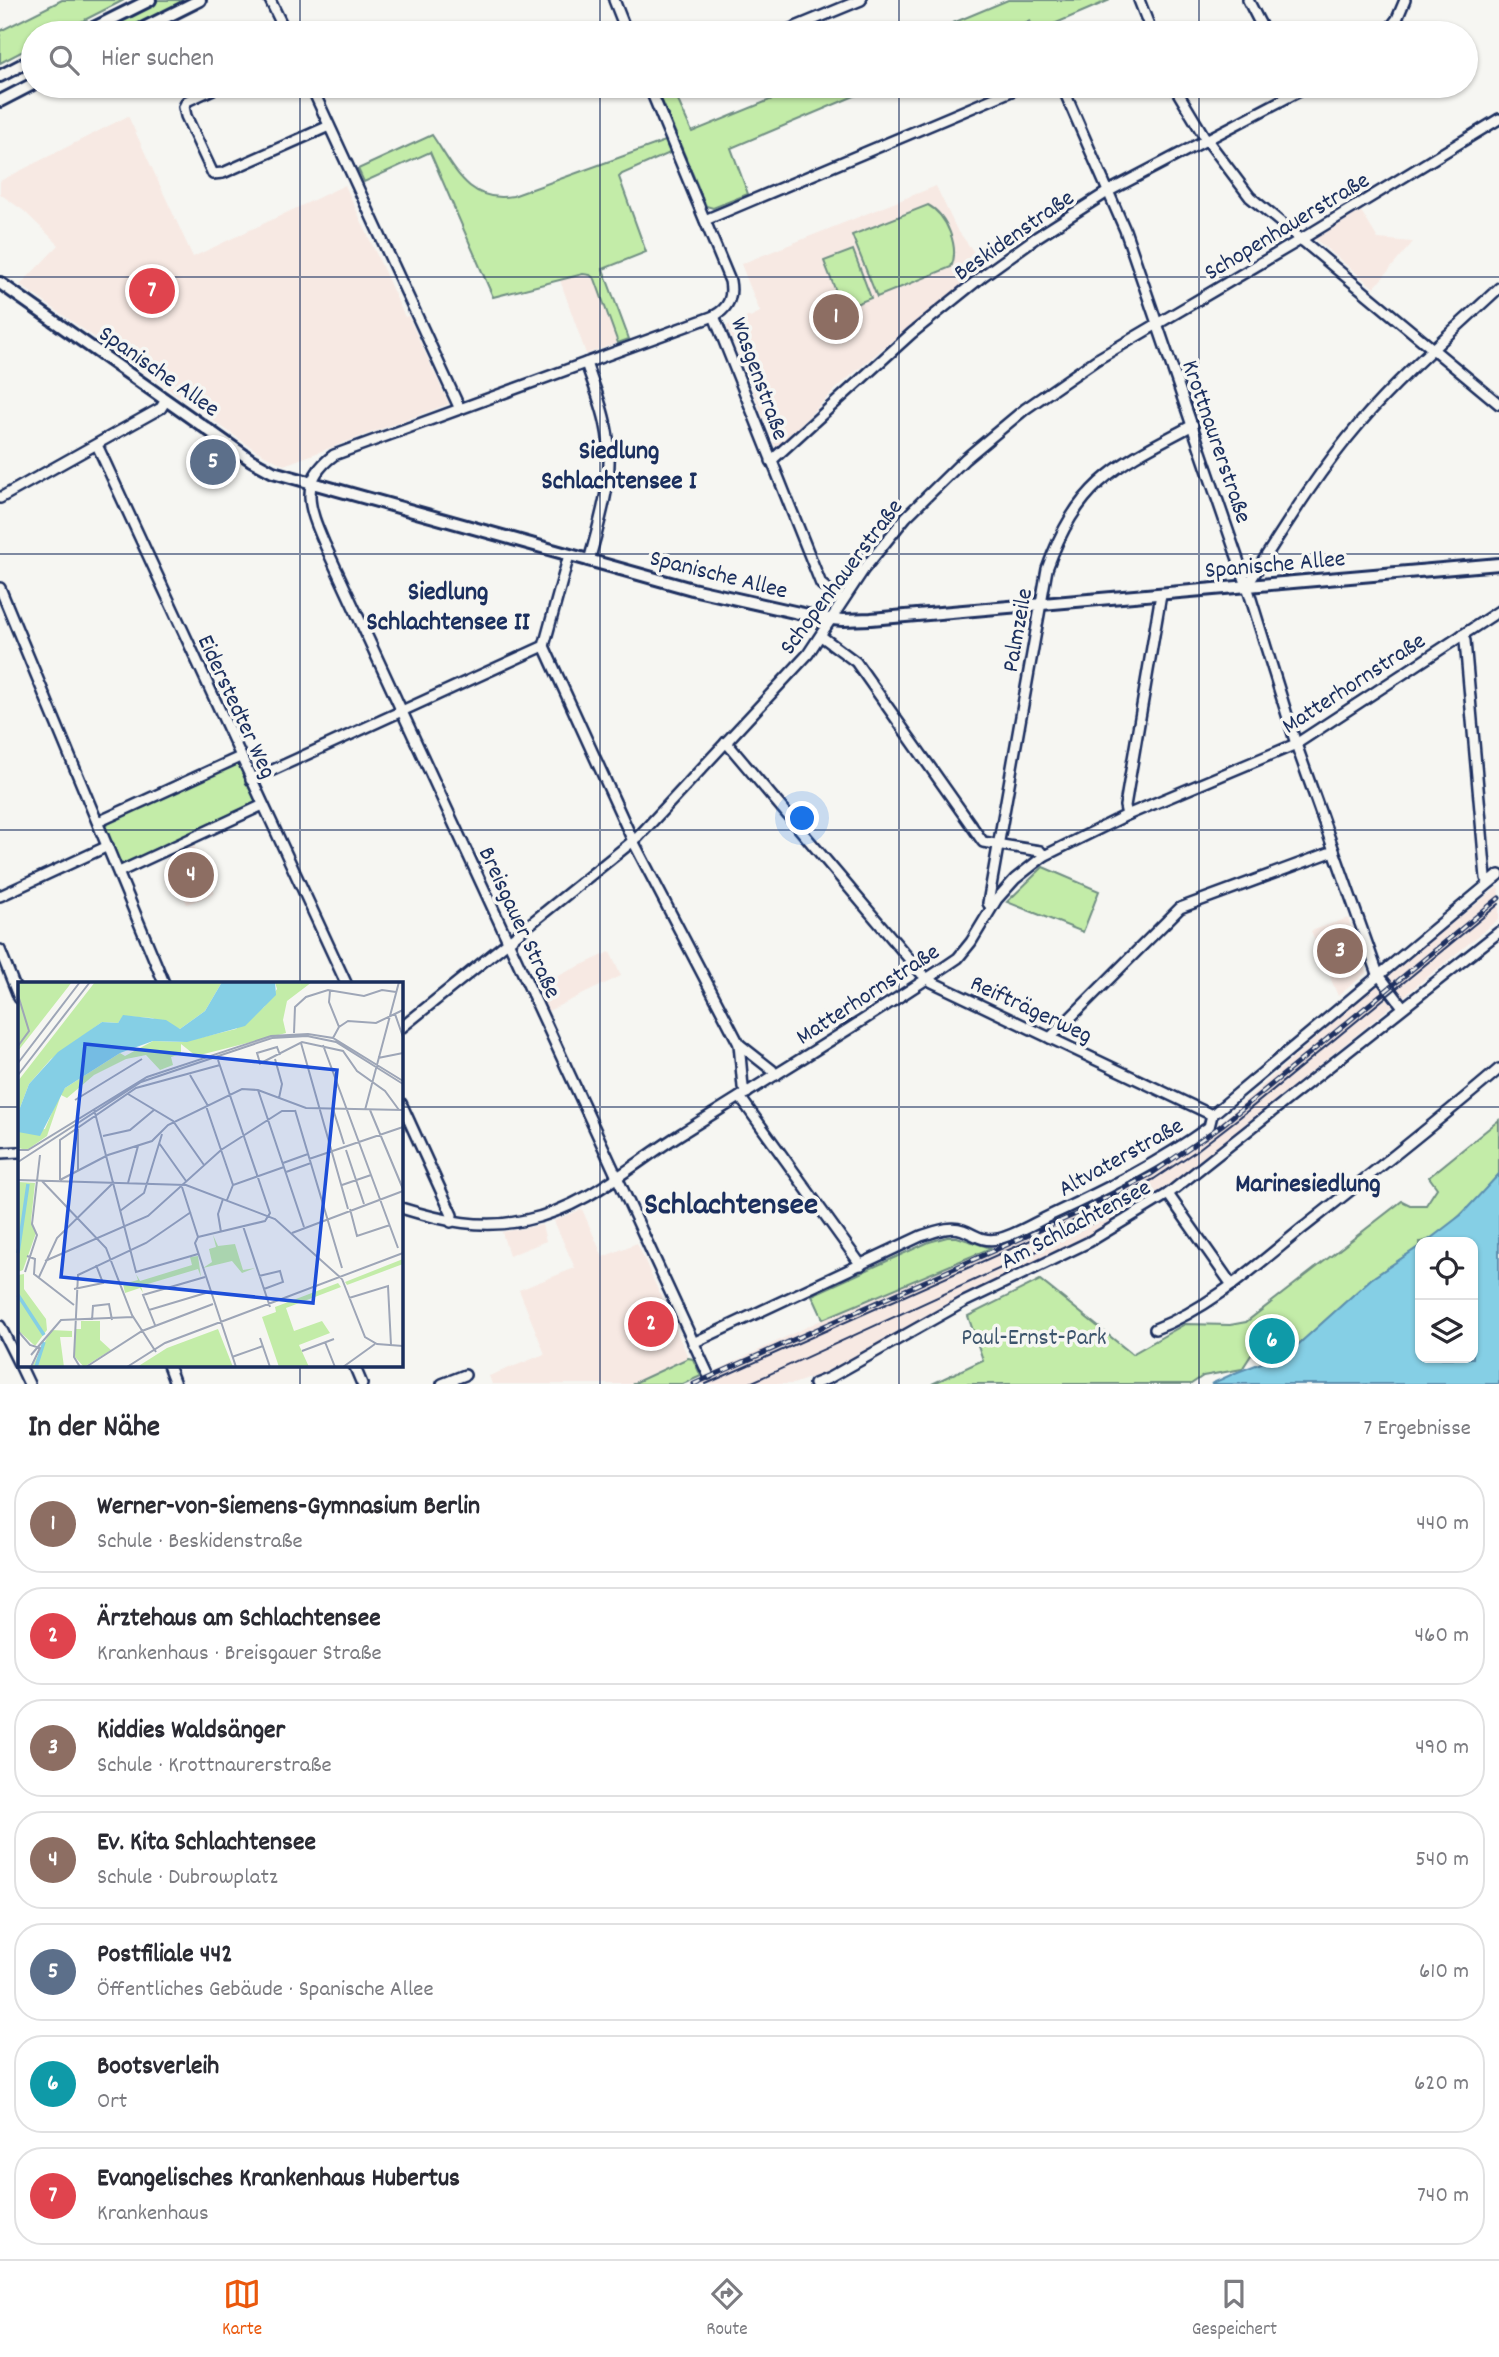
<!DOCTYPE html>
<html lang="de">
<meta charset="utf-8">
<style>
body{margin:0;font-family:Dekko,sans-serif;background:#f7f7f7;color:#2b2b33}
.controls{position:absolute;right:21px;bottom:21px;display:grid;overflow:hidden;border-radius:14px;box-shadow:0 2px 5px #0004}
.controls button{width:63px;height:63px;display:grid;place-items:center;padding:0;border:0;border-bottom:2px solid #e1e1e2;background:#fff;color:#2b2b33;font:35px sans-serif}
.you{position:absolute;left:803px;top:819px;width:24px;height:24px;margin:-18px;border:5px solid #fff;border-radius:50%;background:#1a73e8;box-shadow:0 0 0 10px #1a73e833}
.badge{display:grid;place-items:center;width:46px;height:46px;border-radius:50%;background:#ea580c;color:#fff;font-size:23px;font-weight:700}
.pin{position:absolute;translate:-50% -50%;border:4px solid #fff;box-shadow:0 2px 7px #0006}
.list{margin:0;padding:0;list-style:none}
h2{display:flex;justify-content:space-between;align-items:center;height:91px;margin:0;padding:0 28px;font-size:30px}
h2 small{font-size:23px;font-weight:400;color:#7c7c81}
.list li{display:grid;grid-template-columns:46px 1fr auto;gap:21px;align-items:center;box-sizing:border-box;height:98px;margin:0 14px 14px;padding:0 14px;border:2px solid #e1e1e2;border-radius:28px}
.list b{display:block;font-size:26px;white-space:nowrap}
.list p{margin:0;font-size:23px;white-space:nowrap;color:#7c7c81}
.list em{font-size:23px;font-style:normal;color:#7c7c81}
.icon{flex:none;width:38px;height:38px;fill:none;stroke:currentColor;stroke-width:2;stroke-linecap:round;stroke-linejoin:round}
.map{position:relative;flex:none;width:1499px;height:1384px;overflow:hidden}
.search{position:absolute;background:#fff;box-shadow:0 2px 5px #0004;left:21px;right:21px;top:21px;height:77px;display:flex;align-items:center;gap:18px;box-sizing:border-box;padding:0 24px;border-radius:38px;color:#7c7c81;font-size:26px}
.sheet{height:875px;background:#fff}
nav{display:flex;justify-content:space-around;align-items:center;box-sizing:border-box;height:98px;border-top:2px solid #e1e1e2;background:#fff;font-size:19px;color:#7c7c81}
nav a{display:grid;justify-items:center;gap:4px}
nav .on{color:#ea580c}
.map>svg:first-child{display:block}
.built{fill:#f7e9e3}
.green{fill:#c3eca8;stroke:#6f8e83;stroke-width:2}
.water{fill:#85cfe5;stroke:#5b8faf;stroke-width:2}
.lines{fill:none;stroke-linecap:round;stroke-linejoin:round}
.minor-casing{stroke:#1b2f5e;stroke-width:14}
.major-casing{stroke:#1b2f5e;stroke-width:16}
.minor{stroke:#f6f6f2;stroke-width:9}
.major{stroke:#f6f6f2;stroke-width:10}
.tram{stroke:#1b2f5e;stroke-width:2}
.rail-casing{stroke:#1b2f5e;stroke-width:5}
.rail{stroke:#f6f6f2;stroke-width:2.5;stroke-dasharray:8;stroke-linecap:butt}
.grid{fill:none;stroke:#1b2f5e;stroke-width:2;stroke-opacity:0.55}
.labels{text-anchor:middle;stroke-width:7;stroke-linejoin:round;paint-order:stroke}
.street-label{font-size:24px;fill:#1b2f5e;stroke:#f6f6f2}
.park-label{font-size:24px;fill:#3d556d;stroke:#f6f6f2}
.neighbourhood-label{font-size:26px;font-weight:bold;fill:#1b2f5e;stroke:#f6f6f2}
.district-label{font-size:32px;font-weight:bold;fill:#1b2f5e;stroke:#f6f6f2}
.inset-river{fill:none;stroke:#85cfe5;stroke-width:3.5}
.inset-road{fill:none;stroke:#9ea6b7;stroke-width:2}
.view{fill:#1d4ed8;fill-opacity:0.15;stroke:#1d4ed8;stroke-width:3.5}
.inset-edge{fill:none;stroke:#1b2f5e;stroke-width:3.5}
</style>
<div class="map">
<svg width="1499" height="1384" viewBox="0 0 1499 1384">
<rect width="100%" height="100%" fill="#f6f6f2"/>
<filter id="ink" filterUnits="userSpaceOnUse"><feTurbulence type="fractalNoise" baseFrequency=".0143" numOctaves="2"/><feDisplacementMap in="SourceGraphic" scale="14" xChannelSelector="R" yChannelSelector="G"/><feConvolveMatrix kernelMatrix="1 2 1 2 8 2 1 2 1" color-interpolation-filters="sRGB"/></filter>
<g filter="url(#ink)">
<g class="built">
<path d="M 128,116 L 193,257 L 345,185 L 405,317 L 408,316 L 449,404 L 284,465 L 255,450 L 20,285 L 59,245 L 24,211 L 0,194 L 0,181 Z"/>
<path d="M 936,186 L 956,228 L 985,267 L 883,348 L 837,388 L 778,447 L 775,446 L 727,326 L 744,319 L 747,316 L 750,317 L 760,312 L 741,264 Z"/>
<path d="M 1361,211 L 1378,239 L 1413,242 L 1374,288 L 1315,239 Z"/>
<path d="M 586,274 L 595,279 L 618,343 L 586,354 L 560,280 Z"/>
<path d="M 194,845 L 215,893 L 187,904 L 167,858 Z"/>
<path d="M 1499,886 L 1499,919 L 1190,1170 L 1141,1205 L 1079,1241 L 961,1297 L 821,1374 L 793,1384 L 689,1384 L 823,1319 L 991,1248 L 1108,1192 L 1175,1156 L 1215,1127 L 1377,984 L 1381,986 L 1389,979 L 1389,973 Z"/>
<path d="M 1348,918 L 1367,972 L 1338,996 L 1311,931 Z"/>
<path d="M 610,952 L 621,976 L 548,1011 L 536,986 Z"/>
<path d="M 582,1209 L 603,1257 L 637,1243 L 688,1357 L 693,1359 L 701,1376 L 683,1384 L 492,1384 L 489,1376 L 545,1354 L 519,1290 L 575,1268 L 554,1221 Z"/>
<path d="M 542,1225 L 546,1241 L 509,1256 L 502,1232 Z"/>
</g>
<g class="green">
<path d="M 62,0 L 124,0 L 59,33 L 33,33 L 33,46 L 0,63 L 0,31 Z"/>
<path d="M 158,0 L 193,0 L 127,33 L 93,33 Z"/>
<path d="M 1008,0 L 1110,0 L 1042,29 L 1043,33 L 1036,33 L 1030,21 L 1002,33 L 929,33 Z"/>
<path d="M 804,86 L 878,86 L 731,148 L 748,194 L 713,208 L 706,206 L 660,96 L 662,92 L 672,87 L 692,132 Z"/>
<path d="M 432,135 C 454,167 468,204 513,196 L 665,141 L 670,153 L 622,174 L 619,177 L 646,252 L 603,269 L 629,339 L 618,343 L 595,279 L 590,275 L 583,274 L 493,297 L 430,152 L 364,182 L 358,169 Z"/>
<path d="M 928,205 C 947,215 960,248 951,267 L 877,297 L 852,235 Z"/>
<path d="M 853,250 L 871,298 L 843,309 L 824,261 Z"/>
<path d="M 234,763 L 240,766 L 257,803 L 254,806 L 120,866 L 103,827 L 104,823 Z"/>
<path d="M 1043,867 L 1099,891 L 1083,932 L 1007,902 Z"/>
<path d="M 1499,1120 L 1499,1174 C 1485,1190 1440,1242 1420,1242 L 1420,1246 L 1371,1279 L 1290,1352 L 1282,1355 L 1276,1334 L 1252,1339 L 1253,1352 L 1242,1369 L 1203,1376 L 1191,1384 L 932,1384 L 983,1360 L 968,1316 L 1040,1280 L 1132,1354 L 1185,1324 L 1230,1325 L 1246,1322 L 1402,1201 L 1410,1205 L 1426,1205 L 1437,1188 L 1429,1177 Z"/>
<path d="M 947,1237 L 957,1237 L 991,1248 L 823,1319 L 812,1295 L 929,1242 Z"/>
<path d="M 688,1358 L 693,1359 L 701,1376 L 683,1384 L 632,1384 Z"/>
</g>
<path class="water" d="M 1499,1174 L 1499,1384 L 1211,1384 L 1235,1373 L 1290,1352 L 1371,1279 L 1420,1246 L 1420,1358 L 1473,1358 L 1473,1242 L 1426,1242 L 1461,1215 Z"/>
<g class="lines">
<g class="minor-casing">
<g id="minor">
<path d="M 270,0 L 286,33"/>
<path d="M 614,0 L 627,33"/>
<path d="M 1139,0 L 1152,33"/>
<path d="M 1248,0 L 1265,33"/>
<path d="M 781,33 L 861,0"/>
<path d="M 1386,33 L 1397,19 L 1405,0"/>
<path d="M 220,86 L 187,101 L 184,107 L 186,116 L 213,174 L 223,173 L 329,126"/>
<path d="M 311,86 L 460,409"/>
<path d="M 649,86 L 730,281 C 733,297 729,308 714,316 L 334,455 C 297,482 310,510 325,545 L 708,1374"/>
<path d="M 1062,86 L 1125,230 L 1247,586 L 1296,744 L 1378,974 L 1403,1007"/>
<path d="M 1174,86 L 1204,136 L 1250,197 L 1499,404"/>
<path d="M 705,220 L 1023,86"/>
<path d="M 714,316 L 821,584 L 842,601"/>
<path d="M 586,363 C 593,384 602,404 606,426 C 616,472 601,516 589,561"/>
<path d="M 97,445 L 346,983"/>
<path d="M 771,461 L 912,333 L 984,275 L 1037,237 L 1109,191 L 1309,86"/>
<path d="M 0,498 L 161,408 L 166,400"/>
<path d="M 1247,586 C 1282,531 1317,473 1360,423 C 1402,374 1452,332 1499,288"/>
<path d="M 0,588 L 164,983"/>
<path d="M 1462,635 L 1465,641 L 1486,878 L 1490,882"/>
<path d="M 821,636 L 856,662 L 983,842 L 1040,851 L 1044,856"/>
<path d="M 544,646 L 633,841 L 739,1044 L 743,1087 L 747,1093"/>
<path d="M 726,742 L 922,974 L 932,982 L 1212,1115"/>
<path d="M 251,780 L 544,646 L 569,555"/>
<path d="M 1127,815 L 1125,806 L 1161,594"/>
<path d="M 98,822 L 240,757"/>
<path d="M 119,872 L 263,805"/>
<path d="M 0,896 L 108,846"/>
<path d="M 991,907 L 988,903 L 1047,569 C 1078,482 1115,466 1193,425"/>
<path d="M 0,950 L 19,998"/>
<path d="M 401,1028 L 638,837 L 808,654 L 864,569 L 906,517 L 965,459 L 1025,409 L 1096,360 L 1300,240 L 1499,119"/>
<path d="M 1050,1038 L 1180,908 L 1334,851"/>
<path d="M 739,1044 L 772,1070 L 776,1075"/>
<path d="M 740,1097 L 861,1265"/>
<path d="M 401,1103 L 452,1215 L 451,1222"/>
<path d="M 0,1153 L 19,1152"/>
<path d="M 1168,1194 L 1232,1285"/>
<path d="M 401,1208 C 443,1221 483,1230 526,1220 C 585,1208 630,1166 679,1135 C 772,1076 867,1020 958,958 L 971,942 L 997,899 L 1015,879 L 1044,856 L 1127,815 L 1296,744 L 1499,611"/>
<path d="M 0,1326 L 19,1364"/>
<path d="M 1155,1329 C 1211,1308 1258,1264 1304,1227 C 1370,1175 1435,1124 1499,1069"/>
<path d="M 693,1343 L 921,1236 C 935,1232 949,1225 963,1230 C 976,1235 982,1242 998,1239 C 1016,1235 1034,1223 1051,1215 C 1107,1189 1159,1163 1209,1127 L 1212,1115 L 1499,875"/>
<path d="M 20,1365 L 29,1384"/>
<path d="M 168,1365 L 175,1384"/>
<path d="M 354,1365 L 362,1384"/>
<path d="M 442,1384 L 465,1375"/>
<path d="M 814,1384 L 829,1378 L 962,1303 L 1089,1242 L 1168,1194 L 1499,932"/>
</g>
</g>
<g class="major-casing">
<g id="major">
<path d="M 84,33 L 150,0"/>
<path d="M 134,33 L 200,0"/>
<path d="M 0,76 L 33,59"/>
<path d="M 0,101 L 33,84"/>
<path d="M 0,283 L 251,460 L 273,472 L 692,589 L 821,618 L 843,620 L 871,619 L 1499,564"/>
</g>
</g>
<use href="#minor" class="minor"/>
<use href="#major" class="major"/>
<g class="tram">
<path d="M 706,1384 L 1078,1219 L 1154,1179 L 1196,1151 L 1240,1117 L 1499,904"/>
<path d="M 748,1384 L 1029,1255 L 1103,1218"/>
</g>
<g class="rail-casing">
<path id="rail" d="M 694,1384 L 1076,1214 L 1151,1174 L 1222,1125 L 1499,898"/>
</g>
<use href="#rail" class="rail"/>
</g>
</g>
<path class="grid" d="M 300,0 L 300,33M 600,0 L 600,33M 899,0 L 899,33M 1199,0 L 1199,33M 300,86 L 300,983M 600,86 L 600,1384M 899,86 L 899,1384M 1199,86 L 1199,1384M 0,277 L 1499,277M 0,554 L 1499,554M 0,830 L 1499,830M 0,1107 L 19,1107M 401,1107 L 1499,1107M 300,1365 L 300,1384"/>
<g class="labels">
<g class="street-label">
<text transform="translate(1286 225) rotate(-31)" y="8">Schopenhauerstraße</text>
<text transform="translate(1013 234) rotate(-35)" y="8">Beskidenstraße</text>
<text transform="translate(160 370) rotate(35)" y="8">Spanische Allee</text>
<text transform="translate(761 378) rotate(70)" y="8">Wasgenstraße</text>
<text transform="translate(1218 441) rotate(71)" y="8">Krottnaurerstraße</text>
<text transform="translate(1275 563) rotate(-5)" y="8">Spanische Allee</text>
<text transform="translate(719 573) rotate(14)" y="8">Spanische Allee</text>
<text transform="translate(840 576) rotate(-53)" y="8">Schopenhauerstraße</text>
<text transform="translate(1016 630) rotate(-80)" y="8">Palmzeile</text>
<text transform="translate(1353 682) rotate(-33)" y="8">Matterhornstraße</text>
<text transform="translate(238 706) rotate(65)" y="8">Eiderstedter Weg</text>
<text transform="translate(521 922) rotate(65)" y="8">Breisgauer Straße</text>
<text transform="translate(867 993) rotate(-33)" y="8">Matterhornstraße</text>
<text transform="translate(1032 1008) rotate(25)" y="8">Reifträgerweg</text>
<text transform="translate(1120 1156) rotate(-29)" y="8">Altvaterstraße</text>
<text transform="translate(1075 1223) rotate(-28)" y="8">Am Schlachtensee</text>
</g>
<g class="park-label">
<text x="1034" y="1344">Paul-Ernst-Park</text>
</g>
<g class="neighbourhood-label">
<text x="619" y="458">Siedlung<tspan x="619" dy="30">Schlachtensee I</tspan></text>
<text x="448" y="599">Siedlung<tspan x="448" dy="30">Schlachtensee II</tspan></text>
<text x="1308" y="1191">Marinesiedlung</text>
</g>
<g class="district-label">
<text x="731" y="1213">Schlachtensee</text>
</g>
</g>
<g transform="translate(18 982)">
<rect width="385" height="385" fill="#f6f6f2"/>
<path d="M 0,0 L 54,0 L 0,69 ZM 77,0 L 204,0 L 187,29 L 162,47 L 134,36 L 105,34 L 100,41 L 84,40 L 33,77 L 11,102 L 0,131 L 0,99 ZM 257,0 L 294,0 L 269,19 L 265,38 L 268,51 L 178,74 L 163,62 L 163,72 L 153,75 L 155,83 L 142,88 L 128,73 L 108,77 L 76,93 L 49,116 L 43,113 L 29,154 L 9,168 L 0,166 L 0,150 L 27,147 L 41,114 L 47,106 L 102,71 L 107,74 L 135,59 L 165,60 L 218,47 L 246,25 L 259,7 ZM 0,200 L 17,201 L 13,239 L 18,251 L 5,288 L 0,290 ZM 195,253 L 200,264 L 217,262 L 225,288 L 237,286 L 224,291 L 214,279 L 185,286 L 194,280 L 191,267 L 198,265 ZM 180,274 L 183,295 L 180,287 L 123,304 L 125,311 L 122,306 L 107,311 L 105,302 L 120,298 L 118,292 L 122,299 L 174,283 L 172,275 ZM 385,277 L 385,282 L 329,303 L 327,300 ZM 6,292 L 6,307 L 28,337 L 29,348 L 17,364 L 0,348 L 0,293 ZM 320,301 L 323,305 L 268,326 L 276,349 L 304,339 L 312,351 L 281,363 L 291,385 L 261,385 L 244,335 L 258,330 L 257,325 ZM 63,339 L 82,339 L 82,358 L 93,368 L 66,385 L 57,375 L 57,347 L 63,347 ZM 200,347 L 215,385 L 119,385 L 149,366 ZM 33,348 L 54,349 L 54,355 L 42,355 L 46,385 L 14,385 Z" fill="#c3eca8"/>
<path d="M 204,0 L 257,0 L 258,13 L 227,44 L 169,60 L 135,59 L 102,71 L 47,106 L 22,154 L 0,150 L 0,131 L 11,102 L 40,70 L 84,40 L 100,41 L 105,33 L 148,38 L 162,47 L 187,29 Z" fill="#85cfe5"/>
<path class="inset-river" d="M 0,271 L 10,202M 0,313 L 26,353M 18,385 L 26,360"/>
<path class="inset-road" d="M 312,9 L 311,20 L 321,45 L 315,56M 0,13 L 11,49 L 0,64M 377,32 L 385,55M 321,45 L 330,39 L 358,41 L 385,28M 276,51 L 277,25 L 288,15 L 310,8 L 346,14 L 364,8 L 378,10M 283,61 L 330,227M 305,63 L 380,266M 360,76 L 385,71M 257,77 L 264,102 L 261,116M 0,81 L 62,0M 242,81 L 239,71 L 259,65 L 262,73M 241,82 L 284,60 L 325,69 L 339,89 L 367,109 L 381,128M 0,93 L 72,0M 172,93 L 190,124M 240,108 L 286,245M 110,112 L 155,139 L 186,183M 57,118 L 124,77M 188,124 L 215,203M 76,127 L 118,290 L 180,272M 315,127 L 326,162M 277,128 L 324,286M 347,128 L 381,0M 352,128 L 385,207M 85,154 L 112,148 L 136,128M 141,161 L 168,199M 0,168 L 10,168 L 129,95 L 253,54 L 290,52 L 315,56 L 385,99M 328,168 L 346,222M 291,177 L 385,145M 0,180 L 123,100 L 254,56 L 289,54 L 318,60 L 385,102M 265,181 L 290,172M 60,188 L 60,147M 268,190 L 293,181M 0,198 L 168,203 L 257,237 L 324,297M 42,198 L 90,173 L 134,159 L 150,143 L 224,107 L 240,108 L 288,126 L 385,128M 42,198 L 42,158 L 118,106 L 202,83M 24,199 L 88,266 L 114,333 L 138,370M 110,201 L 120,164M 324,203 L 353,193M 164,205 L 180,255M 209,218 L 215,203 L 266,185M 332,227 L 339,254 L 372,243M 102,229 L 126,211 L 144,152M 225,244 L 252,325M 203,250 L 200,232 L 205,217M 274,251 L 385,209M 180,255 L 247,239 L 252,231 L 200,78M 180,255 L 177,261 L 218,385M 9,274 L 17,277 L 16,292 L 56,323M 27,279 L 130,234 L 203,168 L 264,129 L 277,129M 7,290 L 19,253 L 14,242 L 22,173M 241,294 L 262,289 L 265,300 L 246,307M 21,295 L 39,256 L 95,201M 324,297 L 347,355 L 359,362 L 385,364M 56,307 L 85,301 L 78,283M 331,316 L 370,304 L 373,363M 131,328 L 191,310M 74,338 L 75,324 L 91,322 L 94,338M 137,343 L 125,313 L 187,295M 0,349 L 12,363 L 22,366 L 13,385M 242,356 L 252,385M 307,360 L 317,385M 284,369 L 316,357M 13,373 L 43,338 L 115,335M 214,375 L 245,364M 62,385 L 56,375 L 60,293 L 128,261 L 173,230M 68,385 L 124,349 L 195,322M 109,385 L 147,361 L 385,271M 325,385 L 357,362"/>
<path class="view" d="M 67,62 L 319,88 L 295,321 L 43,295 Z"/>
<rect width="385" height="385" class="inset-edge"/>
</g>
</svg>
<div class="controls">
<button><svg class="icon" aria-label="locate" viewBox="0 0 24 24"><circle cx="12" cy="12" r="6"/><path d="M12 2v4M12 18v4M2 12h4M18 12h4"/></svg></button>
<button><svg class="icon" aria-label="layers" viewBox="0 0 24 24"><path d="M12 4l9 5-9 5-9-5zM3 14l9 5 9-5"/></svg></button>
</div>
<div class="you"></div>
<div class="pin badge" style="left:836px;top:317px;background:#8d6e63">1</div>
<div class="pin badge" style="left:651px;top:1324px;background:#e0444e">2</div>
<div class="pin badge" style="left:1340px;top:951px;background:#8d6e63">3</div>
<div class="pin badge" style="left:191px;top:875px;background:#8d6e63">4</div>
<div class="pin badge" style="left:213px;top:462px;background:#5c6f8a">5</div>
<div class="pin badge" style="left:1272px;top:1341px;background:#0f9aa8">6</div>
<div class="pin badge" style="left:152px;top:291px;background:#e0444e">7</div>
<div class="search"><svg class="icon" aria-label="search" viewBox="0 0 24 24"><circle cx="10" cy="10" r="6"/><path d="M15 15l6 6"/></svg>Hier suchen</div>
</div>
<section class="sheet">
<h2>In der Nähe<small>7 Ergebnisse</small></h2>
<ul class="list">
<li><span class="badge" style="background:#8d6e63">1</span><div><b>Werner-von-Siemens-Gymnasium Berlin</b><p>Schule · Beskidenstraße</p></div><em>440 m</em></li>
<li><span class="badge" style="background:#e0444e">2</span><div><b>Ärztehaus am Schlachtensee</b><p>Krankenhaus · Breisgauer Straße</p></div><em>460 m</em></li>
<li><span class="badge" style="background:#8d6e63">3</span><div><b>Kiddies Waldsänger</b><p>Schule · Krottnaurerstraße</p></div><em>490 m</em></li>
<li><span class="badge" style="background:#8d6e63">4</span><div><b>Ev. Kita Schlachtensee</b><p>Schule · Dubrowplatz</p></div><em>540 m</em></li>
<li><span class="badge" style="background:#5c6f8a">5</span><div><b>Postfiliale 442</b><p>Öffentliches Gebäude · Spanische Allee</p></div><em>610 m</em></li>
<li><span class="badge" style="background:#0f9aa8">6</span><div><b>Bootsverleih</b><p>Ort</p></div><em>620 m</em></li>
<li><span class="badge" style="background:#e0444e">7</span><div><b>Evangelisches Krankenhaus Hubertus</b><p>Krankenhaus</p></div><em>740 m</em></li>
</ul>
</section>
<nav>
<a class="on"><svg class="icon" aria-label="map" viewBox="0 0 24 24"><path d="M3 6l6-2 6 2 6-2v14l-6 2-6-2-6 2zM9 4v14M15 6v14"/></svg>Karte</a>
<a><svg class="icon" aria-label="directions" viewBox="0 0 24 24"><path d="M12 3l9 9-9 9-9-9zM9 14v-3h6M13 9l2 2-2 2"/></svg>Route</a>
<a><svg class="icon" aria-label="saved" viewBox="0 0 24 24"><path d="M7 4h10v16l-5-4-5 4z"/></svg>Gespeichert</a>
</nav>
